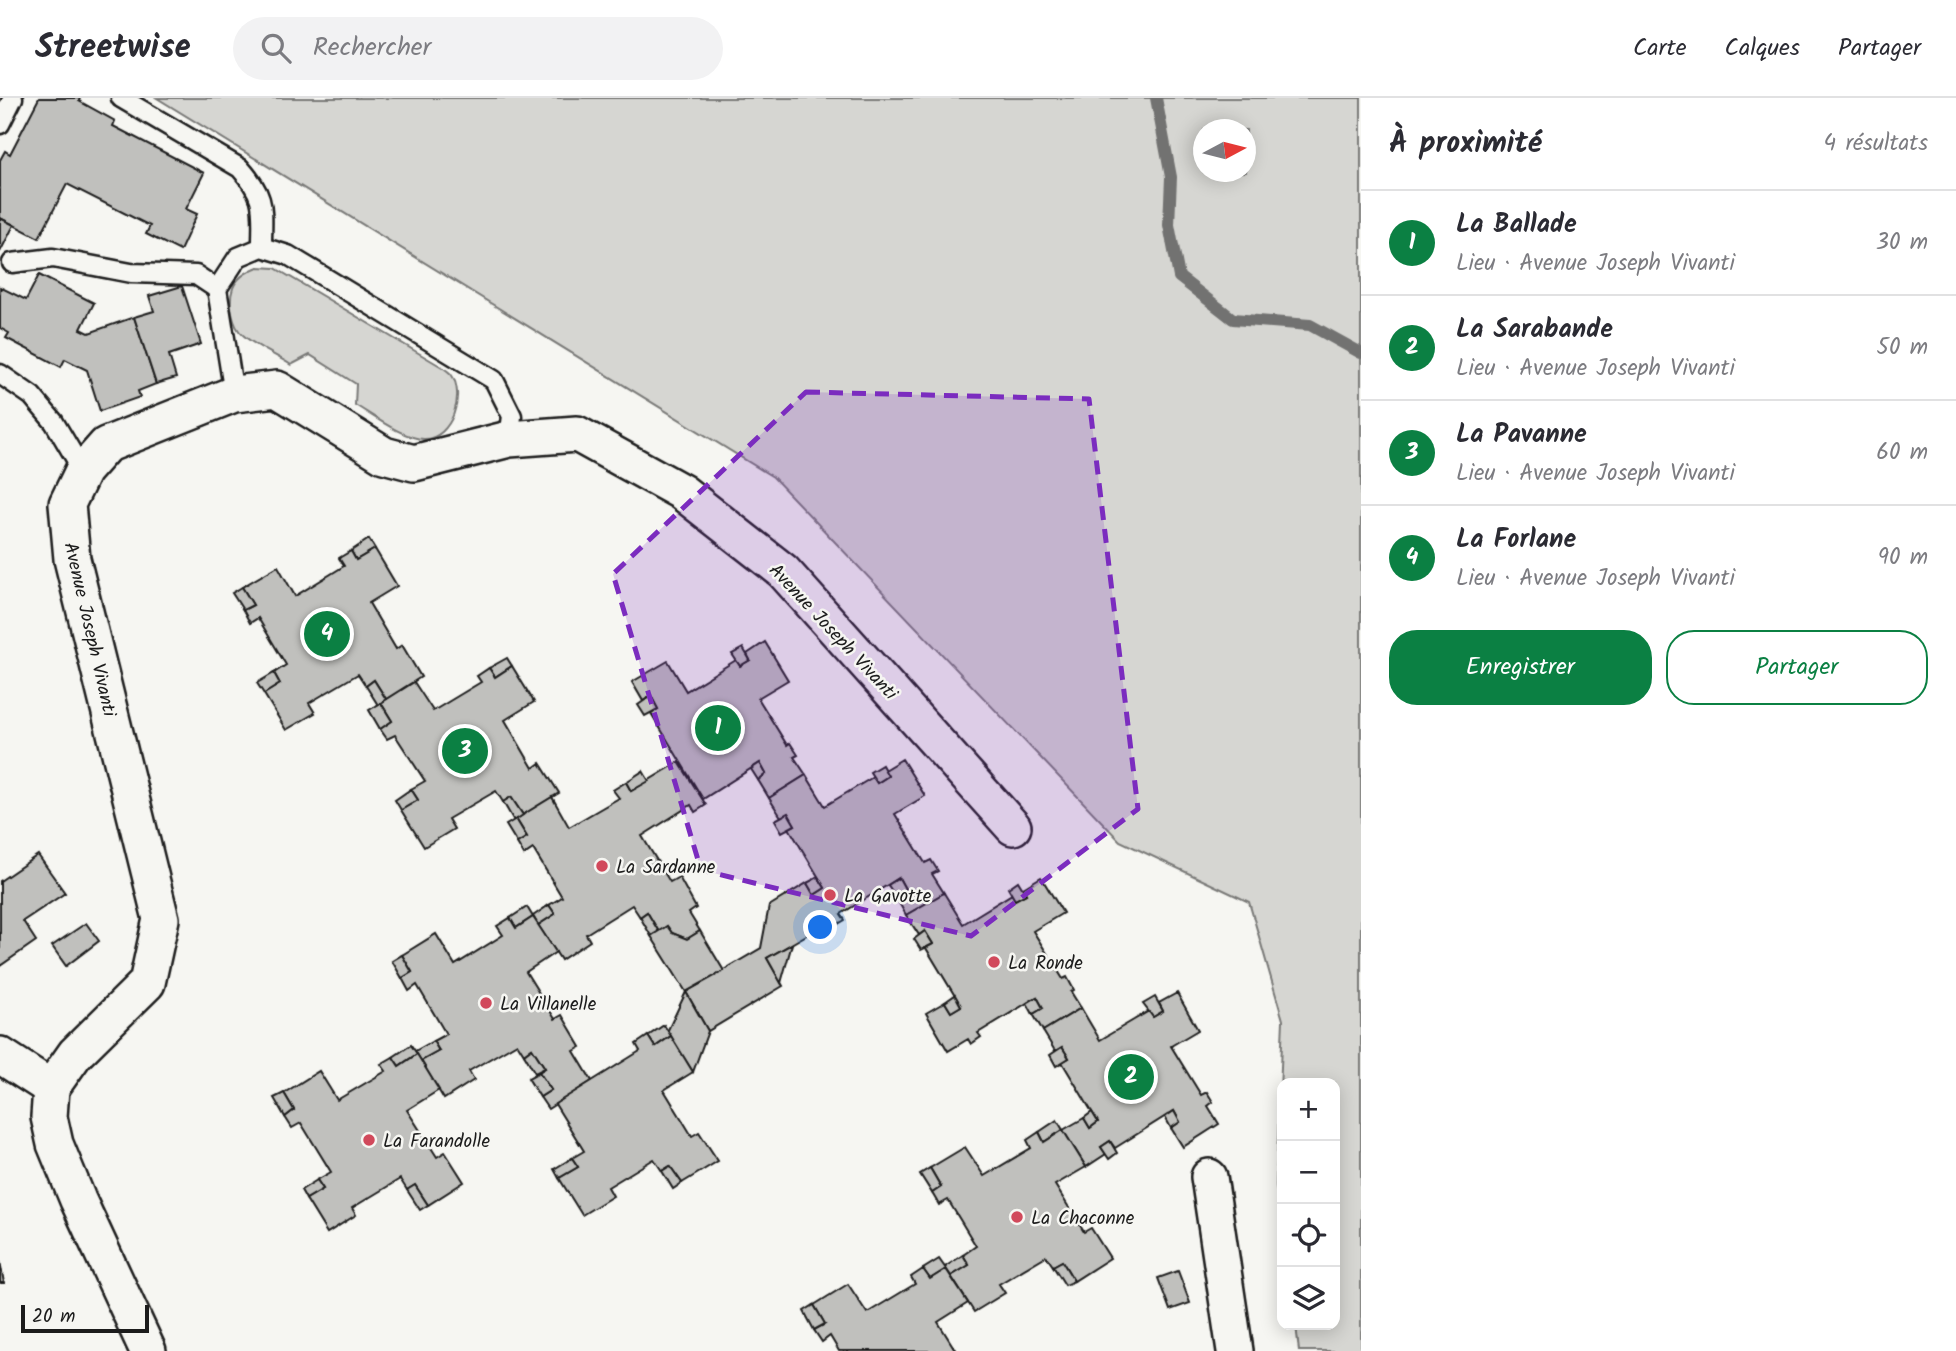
<!DOCTYPE html>
<html lang="fr">
<meta charset="utf-8">
<style>
body{margin:0;font-family:Kalam,sans-serif;background:#f2f2f3;color:#2b2b33}
.controls{position:absolute;right:21px;bottom:21px;display:grid;overflow:hidden;border-radius:14px;box-shadow:0 4px 18px #0003}
.controls button{width:63px;height:63px;display:grid;place-items:center;padding:0;border:0;border-bottom:2px solid #e1e1e2;background:#fff;color:#2b2b33;font:35px sans-serif}
.compass{position:absolute;left:1193px;top:21px;width:63px;height:63px;border-radius:50%;background:#fff;box-shadow:0 4px 18px #0003;rotate:83deg}
.scale{position:absolute;left:21px;bottom:18px;width:128px;box-sizing:border-box;padding-left:7px;border:4px solid #1c1c1c;border-top:0;font-size:19px;line-height:24px;white-space:nowrap;color:#1c1c1c;-webkit-text-stroke:5px #f6f6f2;paint-order:stroke}
.you{position:absolute;left:821px;top:830px;width:24px;height:24px;margin:-18px;border:5px solid #fff;border-radius:50%;background:#1a73e8;box-shadow:0 0 0 10px #1a73e833}
.badge{display:grid;place-items:center;width:46px;height:46px;border-radius:50%;background:#0b8043;color:#fff;font-size:23px;font-weight:700}
.pin{position:absolute;translate:-50% -50%;border:4px solid #fff;box-shadow:0 2px 7px #0006}
.list{margin:0;padding:0;list-style:none}
h2{display:flex;justify-content:space-between;align-items:center;height:91px;margin:0;padding:0 28px;font-size:30px}
h2 small{font-size:23px;font-weight:400;color:#7c7c81}
.list li{display:grid;grid-template-columns:46px 1fr auto;gap:21px;align-items:center;box-sizing:border-box;height:105px;padding:0 28px;border-top:2px solid #e1e1e2}
.list b{display:block;font-size:26px;white-space:nowrap}
.list p{margin:0;font-size:23px;white-space:nowrap;color:#7c7c81}
.list em{font-size:23px;font-style:normal;color:#7c7c81}
.actions{display:flex;gap:14px;padding:21px 28px}
.actions a{flex:1;padding:16px 0;border:2px solid #0b8043;border-radius:28px;text-align:center;font-size:24px;color:#0b8043}
.actions .main{background:#0b8043;color:#fff}
.icon{flex:none;width:38px;height:38px;fill:none;stroke:currentColor;stroke-width:2;stroke-linecap:round;stroke-linejoin:round}
.map{position:relative;flex:none;width:1361px;height:1253px;overflow:hidden}
header{display:flex;align-items:center;gap:42px;box-sizing:border-box;height:98px;padding:0 35px;background:#fff;border-bottom:2px solid #e1e1e2}
header strong{font-size:33px}
nav{display:flex;gap:38px;margin-inline-start:auto;font-size:24px}
.search{width:490px;height:63px;background:#f2f2f3;display:flex;align-items:center;gap:18px;box-sizing:border-box;padding:0 24px;border-radius:38px;color:#7c7c81;font-size:26px}
main{display:flex}
aside{flex:1;background:#fff}
.map>svg:first-child{display:block}
.green{fill:#d6d6d2;stroke:#797977;stroke-width:2;fill-rule:evenodd}
.lines{fill:none;stroke-linecap:round;stroke-linejoin:round}
.stream{stroke:#727271;stroke-width:12}
.building{fill:#c0c0bd;stroke:#1c1c1c;stroke-width:2}
.service-casing{stroke:#1c1c1c;stroke-width:23}
.minor-casing{stroke:#1c1c1c;stroke-width:40}
.service{stroke:#f6f6f2;stroke-width:18}
.minor{stroke:#f6f6f2;stroke-width:35}
.marked{fill:#7b2cbf;fill-opacity:0.2;stroke:#7b2cbf;stroke-width:5;stroke-dasharray:14 9;stroke-linejoin:round}
.poi-dot{fill:#d1495b;stroke:#f6f6f2;stroke-width:2.5}
.labels{text-anchor:middle;stroke-width:5;stroke-linejoin:round;paint-order:stroke}
.street-label{font-size:19px;fill:#1c1c1c;stroke:#f6f6f2}
.poi-label{font-size:19px;fill:#1c1c1c;stroke:#f6f6f2;text-anchor:start}
</style>
<header>
<strong>Streetwise</strong>
<div class="search"><svg class="icon" aria-label="search" viewBox="0 0 24 24"><circle cx="10" cy="10" r="6"/><path d="M15 15l6 6"/></svg>Rechercher</div>
<nav><a>Carte</a><a>Calques</a><a>Partager</a></nav>
</header>
<main>
<div class="map">
<svg width="1361" height="1253" viewBox="0 0 1361 1253">
<rect width="100%" height="100%" fill="#f6f6f2"/>
<filter id="ink" filterUnits="userSpaceOnUse"><feTurbulence type="fractalNoise" baseFrequency=".0143" numOctaves="2"/><feDisplacementMap in="SourceGraphic" scale="14" xChannelSelector="R" yChannelSelector="G"/><feConvolveMatrix kernelMatrix="1 2 1 2 8 2 1 2 1" color-interpolation-filters="sRGB"/></filter>
<g filter="url(#ink)">
<g class="green">
<path d="M 157,0 L 1361,0 L 1361,1253 L 1299,1253 L 1296,1227 L 1335,1227 L 1335,985 L 1282,985 L 1282,1130 L 1276,1087 L 1283,922 L 1249,804 L 1120,743 L 773,379 ZM 1204,32 L 1246,32 L 1246,74 L 1204,74 Z"/>
<path d="M 258,169 L 275,170 L 442,269 C 445,271 448,273 451,276 C 466,296 452,341 424,341 C 404,341 372,317 355,307 L 356,286 L 310,257 L 291,267 C 276,257 256,249 243,237 C 232,228 228,204 233,190 C 237,179 248,173 258,169 Z"/>
</g>
<g class="lines">
<path class="stream" d="M 1156,0 L 1171,79 L 1169,127 L 1179,179 L 1233,221 L 1310,227 L 1361,255"/>
</g>
<g class="building">
<path d="M 39,0 L 80,0 L 79,3 L 115,23 L 113,28 L 204,75 L 186,111 L 197,116 L 180,153 L 146,136 L 150,128 L 67,86 L 39,140 L 0,120 L 0,62 L 5,53 L 10,56 Z"/>
<path d="M 0,120 L 14,127 L 0,154 Z"/>
<path d="M 39,177 L 94,205 L 81,231 L 89,235 L 134,219 L 156,286 L 138,293 L 140,299 L 100,313 L 87,272 L 65,261 L 61,269 L 6,240 L 9,235 L 0,230 L 0,189 L 26,202 Z"/>
<path d="M 182,188 L 201,246 L 169,257 L 176,280 L 156,286 L 134,219 L 154,213 L 149,198 Z"/>
<path d="M 369,441 L 375,451 L 356,462 L 351,453 Z"/>
<path d="M 375,451 L 397,488 L 369,505 L 396,551 L 402,547 L 421,579 L 386,601 L 374,582 L 366,588 L 358,576 L 309,605 L 315,615 L 286,632 L 264,596 L 280,586 L 274,575 L 286,567 L 258,520 L 250,525 L 243,512 L 253,507 L 242,489 L 278,468 L 295,498 L 344,468 L 339,460 L 351,453 L 356,462 Z"/>
<path d="M 242,489 L 253,507 L 243,512 L 232,495 Z"/>
<path d="M 765,544 L 788,582 L 758,600 L 787,647 L 790,645 L 798,657 L 794,659 L 806,677 L 769,700 L 758,682 L 766,676 L 760,665 L 703,701 L 651,615 L 658,611 L 651,598 L 643,603 L 632,584 L 668,563 L 686,593 L 736,562 L 740,568 L 750,562 L 747,556 Z"/>
<path d="M 743,550 L 750,562 L 740,568 L 732,556 Z"/>
<path d="M 507,560 L 512,568 L 495,579 L 489,570 Z"/>
<path d="M 512,568 L 534,604 L 505,622 L 533,670 L 540,665 L 559,695 L 523,717 L 511,699 L 503,704 L 496,693 L 448,721 L 454,731 L 424,749 L 401,712 L 418,702 L 411,691 L 425,683 L 395,637 L 387,641 L 380,631 L 392,623 L 381,605 L 414,584 L 433,613 L 481,584 L 477,578 L 489,570 L 495,579 Z"/>
<path d="M 274,575 L 280,586 L 264,596 L 257,585 Z"/>
<path d="M 374,582 L 386,601 L 378,607 L 366,588 Z"/>
<path d="M 651,598 L 658,611 L 645,618 L 638,607 Z"/>
<path d="M 381,605 L 392,623 L 380,631 L 369,612 Z"/>
<path d="M 902,661 L 925,698 L 895,716 L 925,765 L 931,762 L 938,773 L 932,776 L 944,795 L 906,817 L 895,798 L 905,791 L 899,780 L 841,816 L 845,822 L 833,829 L 829,824 L 767,860 L 783,888 L 708,933 L 686,894 L 761,850 L 769,808 L 807,785 L 814,797 L 825,790 L 789,730 L 795,727 L 788,715 L 781,719 L 769,700 L 806,677 L 825,708 L 873,679 L 877,685 L 888,678 L 884,672 Z"/>
<path d="M 679,664 L 706,707 L 695,714 L 691,707 L 642,738 L 670,784 L 679,779 L 696,810 L 689,815 L 700,833 L 687,841 L 672,835 L 667,828 L 659,834 L 647,814 L 640,819 L 632,807 L 586,836 L 590,843 L 561,862 L 538,827 L 555,816 L 549,807 L 562,799 L 533,751 L 524,757 L 517,745 L 527,739 L 516,721 L 552,699 L 569,729 L 619,700 L 613,692 L 626,684 L 631,693 Z"/>
<path d="M 760,665 L 766,676 L 758,682 L 751,671 Z"/>
<path d="M 882,667 L 888,678 L 877,685 L 870,674 Z"/>
<path d="M 643,673 L 649,683 L 631,693 L 626,684 Z"/>
<path d="M 411,691 L 418,702 L 401,712 L 395,702 Z"/>
<path d="M 511,699 L 523,717 L 514,723 L 503,704 Z"/>
<path d="M 788,715 L 795,727 L 782,734 L 775,722 Z"/>
<path d="M 516,721 L 527,739 L 517,745 L 506,727 Z"/>
<path d="M 38,757 L 65,795 L 23,823 L 36,843 L 0,868 L 0,783 Z"/>
<path d="M 818,779 L 825,790 L 814,797 L 807,785 Z"/>
<path d="M 1041,779 L 1063,815 L 1033,833 L 1063,881 L 1067,879 L 1074,892 L 1071,894 L 1081,910 L 1043,933 L 1033,916 L 1043,910 L 1037,899 L 978,935 L 981,939 L 971,946 L 968,941 L 948,953 L 926,915 L 945,904 L 951,914 L 961,908 L 926,850 L 933,846 L 925,833 L 919,837 L 906,817 L 944,795 L 963,826 L 1012,796 L 1015,802 L 1026,796 L 1023,790 Z"/>
<path d="M 899,780 L 905,791 L 895,798 L 888,787 Z"/>
<path d="M 1018,783 L 1026,796 L 1015,802 L 1008,790 Z"/>
<path d="M 549,807 L 555,816 L 538,827 L 533,818 Z"/>
<path d="M 527,809 L 533,819 L 516,830 L 510,820 Z"/>
<path d="M 647,814 L 659,834 L 651,838 L 640,819 Z"/>
<path d="M 533,819 L 556,854 L 526,874 L 555,921 L 562,917 L 581,949 L 574,953 L 592,983 L 548,1011 L 540,999 L 551,992 L 539,974 L 545,970 L 532,950 L 524,956 L 517,945 L 469,973 L 474,982 L 444,1001 L 421,963 L 439,953 L 433,943 L 446,936 L 417,887 L 409,893 L 402,880 L 412,874 L 402,857 L 436,836 L 455,867 L 503,837 L 497,828 L 510,820 L 516,830 Z"/>
<path d="M 86,825 L 99,843 L 66,868 L 52,848 Z"/>
<path d="M 667,828 L 672,835 L 687,841 L 700,833 L 724,873 L 686,894 L 651,838 Z"/>
<path d="M 925,833 L 933,846 L 921,852 L 914,841 Z"/>
<path d="M 792,846 L 781,885 L 767,860 Z"/>
<path d="M 402,857 L 412,874 L 402,880 L 392,863 Z"/>
<path d="M 686,894 L 708,933 L 693,974 L 667,934 Z"/>
<path d="M 1177,895 L 1198,932 L 1171,948 L 1201,997 L 1207,994 L 1213,1004 L 1208,1008 L 1219,1026 L 1183,1049 L 1171,1030 L 1180,1024 L 1174,1013 L 1115,1050 L 1110,1043 L 1101,1049 L 1106,1056 L 1086,1069 L 1063,1032 L 1084,1020 L 1090,1030 L 1098,1024 L 1062,964 L 1069,960 L 1062,949 L 1055,953 L 1043,933 L 1081,910 L 1100,942 L 1149,913 L 1153,919 L 1163,913 L 1159,905 Z"/>
<path d="M 955,897 L 961,908 L 951,914 L 945,904 Z"/>
<path d="M 1037,899 L 1043,910 L 1033,916 L 1027,905 Z"/>
<path d="M 1155,899 L 1163,913 L 1153,919 L 1143,906 Z"/>
<path d="M 664,927 L 671,938 L 655,949 L 648,938 Z"/>
<path d="M 648,938 L 655,949 L 671,938 L 693,974 L 664,992 L 692,1038 L 699,1034 L 718,1063 L 682,1085 L 670,1068 L 662,1073 L 654,1061 L 608,1089 L 613,1098 L 582,1117 L 559,1080 L 578,1069 L 572,1060 L 584,1053 L 555,1006 L 640,953 L 636,946 Z"/>
<path d="M 433,943 L 439,953 L 421,963 L 415,953 Z"/>
<path d="M 411,947 L 417,956 L 399,968 L 393,959 Z"/>
<path d="M 1062,949 L 1069,960 L 1056,968 L 1050,957 Z"/>
<path d="M 532,950 L 545,970 L 535,975 L 524,956 Z"/>
<path d="M 417,956 L 439,992 L 407,1012 L 437,1059 L 445,1054 L 464,1084 L 428,1107 L 415,1087 L 407,1092 L 400,1081 L 352,1110 L 356,1117 L 327,1135 L 306,1101 L 323,1091 L 317,1082 L 331,1074 L 301,1025 L 292,1030 L 285,1019 L 294,1012 L 284,995 L 319,973 L 337,1002 L 386,973 L 381,966 L 393,959 L 399,968 Z"/>
<path d="M 539,974 L 551,992 L 540,999 L 528,980 Z"/>
<path d="M 284,995 L 294,1012 L 285,1019 L 274,1000 Z"/>
<path d="M 1174,1013 L 1180,1024 L 1171,1030 L 1165,1019 Z"/>
<path d="M 1092,1014 L 1098,1024 L 1090,1030 L 1084,1020 Z"/>
<path d="M 1057,1022 L 1063,1032 L 1044,1044 L 1039,1034 Z"/>
<path d="M 1063,1032 L 1086,1069 L 1055,1087 L 1084,1134 L 1091,1130 L 1110,1160 L 1074,1183 L 1062,1163 L 1053,1168 L 1046,1158 L 999,1186 L 1005,1195 L 974,1214 L 951,1178 L 969,1167 L 963,1157 L 976,1148 L 948,1102 L 939,1107 L 932,1095 L 941,1089 L 930,1070 L 965,1049 L 984,1078 L 1031,1050 L 1027,1042 L 1039,1034 L 1044,1044 Z"/>
<path d="M 1110,1043 L 1117,1055 L 1109,1061 L 1101,1049 Z"/>
<path d="M 572,1060 L 578,1069 L 559,1080 L 554,1071 Z"/>
<path d="M 670,1068 L 682,1085 L 673,1091 L 662,1073 Z"/>
<path d="M 930,1070 L 941,1089 L 932,1095 L 920,1076 Z"/>
<path d="M 317,1082 L 323,1091 L 306,1101 L 301,1092 Z"/>
<path d="M 415,1087 L 428,1107 L 420,1112 L 407,1092 Z"/>
<path d="M 963,1157 L 969,1167 L 951,1178 L 945,1169 Z"/>
<path d="M 939,1161 L 946,1171 L 930,1181 L 923,1171 Z"/>
<path d="M 0,1163 L 4,1185 L 0,1185 Z"/>
<path d="M 1062,1163 L 1074,1183 L 1065,1187 L 1053,1168 Z"/>
<path d="M 923,1171 L 930,1181 L 946,1171 L 968,1205 L 938,1224 L 956,1253 L 839,1253 L 830,1238 L 822,1244 L 814,1232 L 825,1226 L 814,1207 L 848,1186 L 867,1215 L 915,1186 L 911,1179 Z"/>
<path d="M 1178,1173 L 1190,1205 L 1170,1212 L 1158,1180 Z"/>
<path d="M 814,1207 L 825,1226 L 814,1232 L 804,1213 Z"/>
</g>
<g class="lines">
<g class="service-casing">
<g id="service">
<path d="M 121,0 L 240,70 C 267,100 262,111 262,149"/>
<path d="M 0,26 L 13,0"/>
<path d="M 12,165 L 53,160 L 131,175 L 196,177 L 217,191"/>
<path d="M 0,276 L 32,298 L 54,324 L 83,373"/>
<path d="M 234,296 L 217,191 L 238,159 L 262,149 L 288,157 L 494,282 L 512,318 L 509,341"/>
</g>
</g>
<g class="minor-casing">
<g id="minor">
<path d="M 0,957 L 51,990"/>
<path d="M 1209,1079 L 1235,1253"/>
<path d="M 148,1253 L 78,1102 L 55,1046 L 49,1019 L 51,990 L 75,956 L 147,885 L 161,821 L 72,461 L 67,406 L 83,373 L 106,347 L 234,296 L 277,291 L 384,357 L 414,365 L 509,341 L 577,336 L 682,394 L 783,473 L 1013,729"/>
</g>
</g>
<use href="#service" class="service"/>
<use href="#minor" class="minor"/>
</g>
</g>
<path class="marked" d="M 806,294 L 1089,301 L 1138,711 L 971,838 L 701,772 L 613,476 Z"/>
<g class="poi-dot">
<circle cx="602" cy="768" r="7"/>
<circle cx="830" cy="797" r="7"/>
<circle cx="994" cy="864" r="7"/>
<circle cx="486" cy="905" r="7"/>
<circle cx="369" cy="1042" r="7"/>
<circle cx="1017" cy="1119" r="7"/>
</g>
<g class="labels">
<g class="street-label">
<text transform="translate(91 531) rotate(77)" y="7">Avenue Joseph Vivanti</text>
<text transform="translate(834 533) rotate(47)" y="7">Avenue Joseph Vivanti</text>
</g>
<g class="poi-label">
<text x="616" y="775">La Sardanne</text>
<text x="844" y="804">La Gavotte</text>
<text x="1008" y="871">La Ronde</text>
<text x="500" y="912">La Villanelle</text>
<text x="383" y="1049">La Farandolle</text>
<text x="1031" y="1126">La Chaconne</text>
</g>
</g>
</svg>
<div class="controls">
<button>+</button>
<button>−</button>
<button><svg class="icon" aria-label="locate" viewBox="0 0 24 24"><circle cx="12" cy="12" r="6"/><path d="M12 2v4M12 18v4M2 12h4M18 12h4"/></svg></button>
<button><svg class="icon" aria-label="layers" viewBox="0 0 24 24"><path d="M12 4l9 5-9 5-9-5zM3 14l9 5 9-5"/></svg></button>
</div>
<svg class="compass" viewBox="-18 -18 36 36"><path d="M0-13l5 13h-10z" fill="#e53935"/><path d="M0 13l5-13h-10z" fill="#7c7c81"/></svg>
<div class="scale">20 m</div>
<div class="you"></div>
<div class="pin badge" style="left:718px;top:630px">1</div>
<div class="pin badge" style="left:1131px;top:979px">2</div>
<div class="pin badge" style="left:465px;top:653px">3</div>
<div class="pin badge" style="left:327px;top:536px">4</div>
</div>
<aside>
<h2>À proximité<small>4 résultats</small></h2>
<ul class="list">
<li><span class="badge">1</span><div><b>La Ballade</b><p>Lieu · Avenue Joseph Vivanti</p></div><em>30 m</em></li>
<li><span class="badge">2</span><div><b>La Sarabande</b><p>Lieu · Avenue Joseph Vivanti</p></div><em>50 m</em></li>
<li><span class="badge">3</span><div><b>La Pavanne</b><p>Lieu · Avenue Joseph Vivanti</p></div><em>60 m</em></li>
<li><span class="badge">4</span><div><b>La Forlane</b><p>Lieu · Avenue Joseph Vivanti</p></div><em>90 m</em></li>
</ul>
<div class="actions"><a class="main">Enregistrer</a><a>Partager</a></div>
</aside>
</main>
